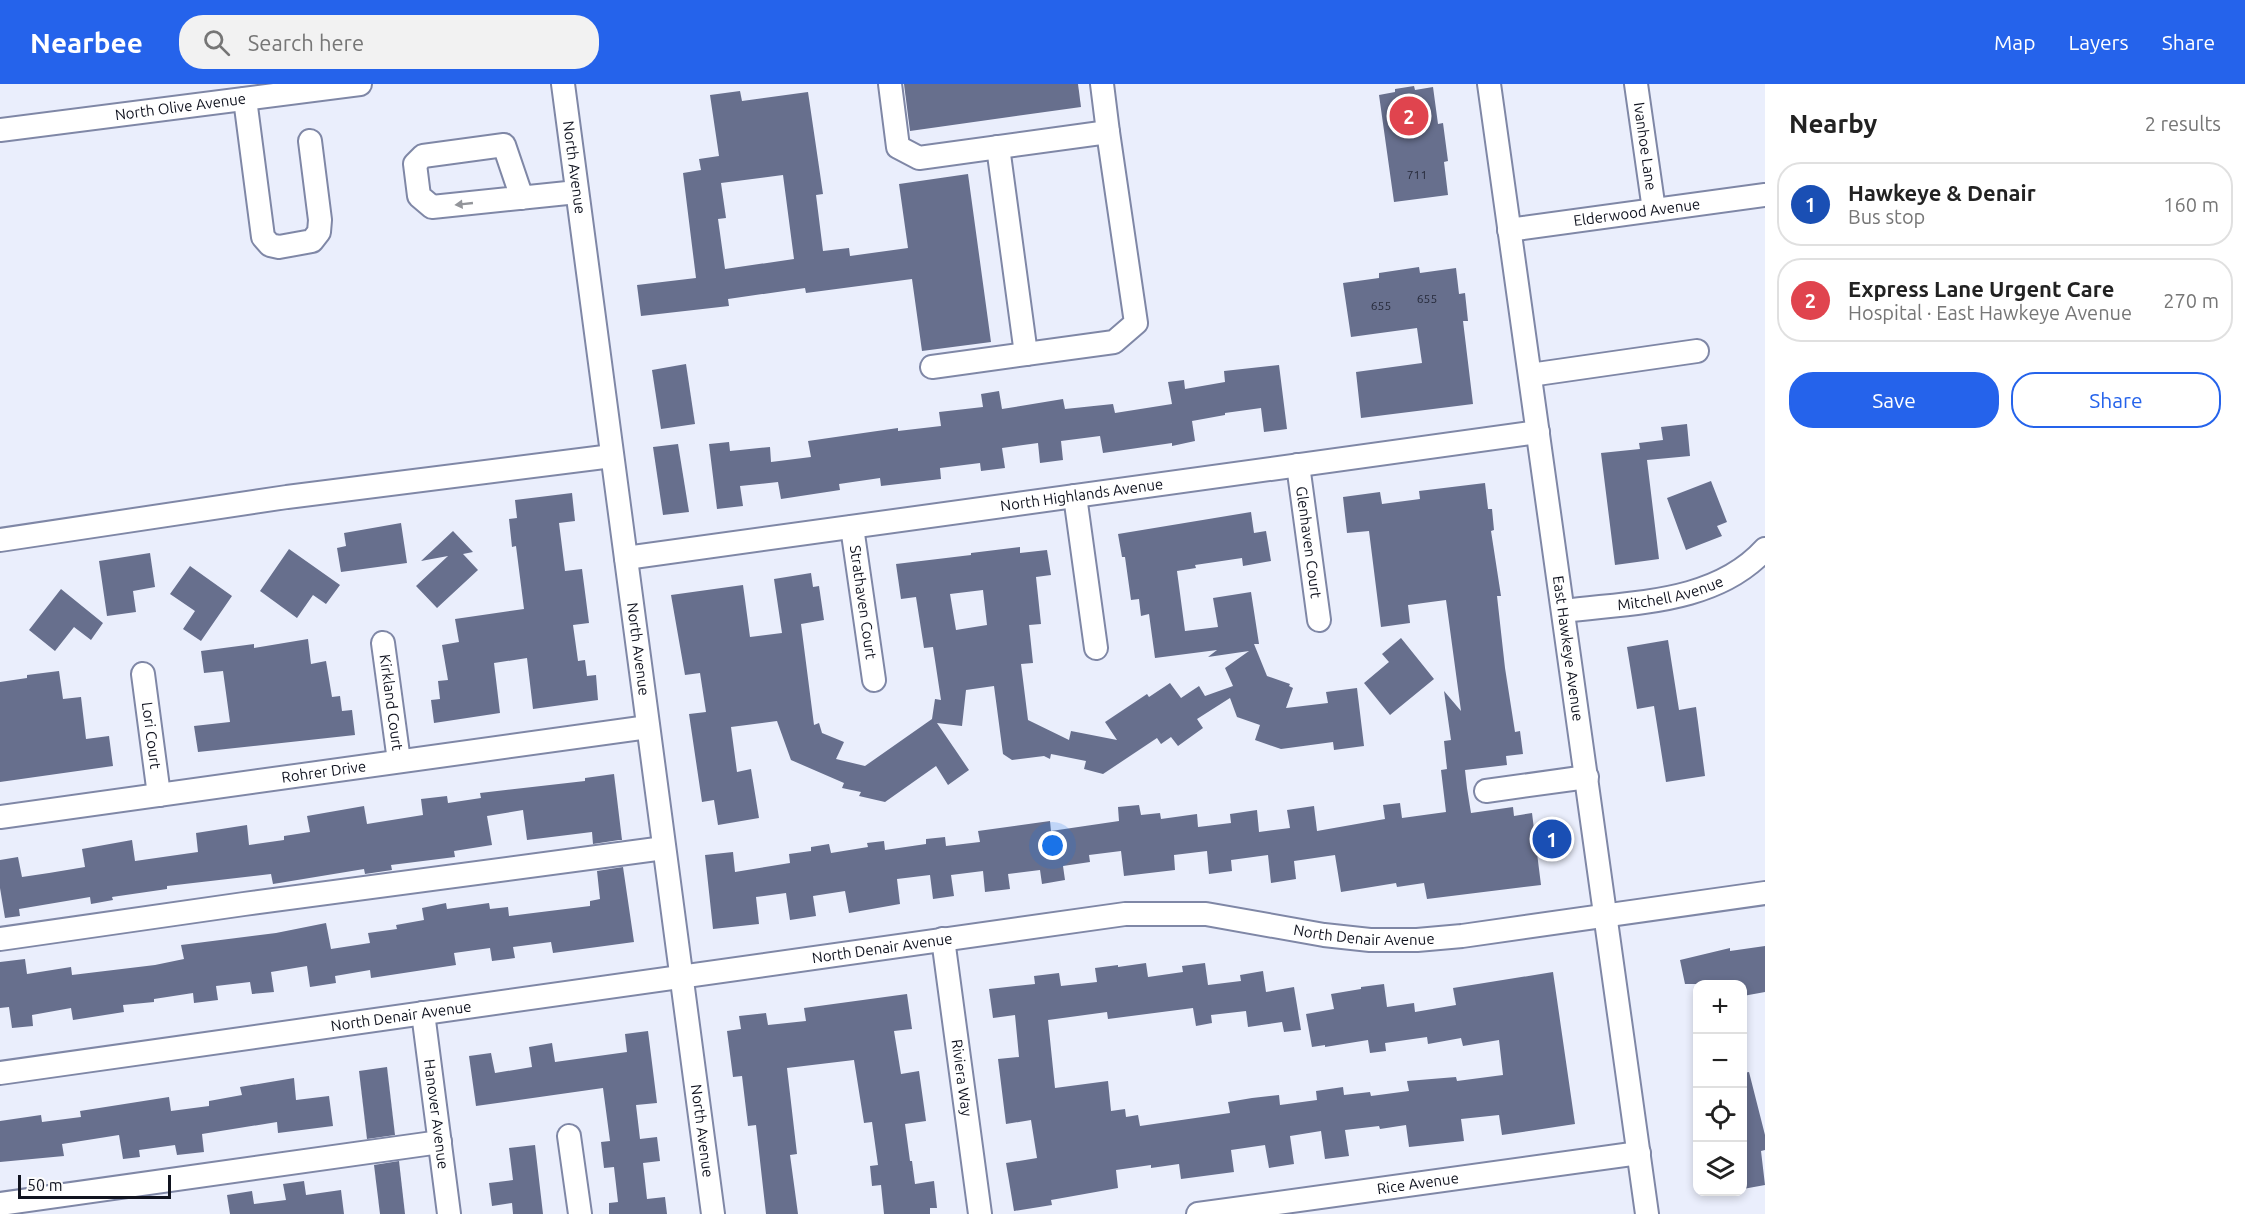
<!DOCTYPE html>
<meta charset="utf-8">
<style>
body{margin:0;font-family:Ubuntu,sans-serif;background:#f2f2f2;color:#222}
.controls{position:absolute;right:18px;bottom:18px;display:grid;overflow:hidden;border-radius:12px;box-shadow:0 3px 9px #0003}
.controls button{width:54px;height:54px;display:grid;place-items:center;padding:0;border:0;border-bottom:2px solid #e0e0e0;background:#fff;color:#222;font:30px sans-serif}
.scale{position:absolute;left:18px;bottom:15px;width:153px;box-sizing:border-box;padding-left:6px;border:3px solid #10131f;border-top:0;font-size:16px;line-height:21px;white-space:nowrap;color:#10131f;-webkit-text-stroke:4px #fcfcfc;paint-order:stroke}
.you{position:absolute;left:1053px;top:762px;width:21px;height:21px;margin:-15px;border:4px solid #fff;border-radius:50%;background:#1a73e8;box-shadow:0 0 0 9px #1a73e833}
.badge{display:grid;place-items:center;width:39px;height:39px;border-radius:50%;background:#2563eb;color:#fff;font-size:20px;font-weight:700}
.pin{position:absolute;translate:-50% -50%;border:3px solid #fff;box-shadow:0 2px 6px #0006}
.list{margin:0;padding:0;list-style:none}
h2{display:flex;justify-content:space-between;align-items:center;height:78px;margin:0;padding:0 24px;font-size:26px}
h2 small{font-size:20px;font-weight:400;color:#767676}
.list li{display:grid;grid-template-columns:39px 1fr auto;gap:18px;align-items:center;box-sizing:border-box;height:84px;margin:0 12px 12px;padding:0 12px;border:2px solid #e0e0e0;border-radius:24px}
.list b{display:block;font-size:22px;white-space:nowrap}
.list p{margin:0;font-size:20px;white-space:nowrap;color:#767676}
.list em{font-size:20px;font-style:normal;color:#767676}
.actions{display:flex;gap:12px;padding:18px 24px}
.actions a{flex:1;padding:14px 0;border:2px solid #2563eb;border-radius:24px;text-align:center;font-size:21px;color:#2563eb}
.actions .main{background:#2563eb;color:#fff}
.icon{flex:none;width:33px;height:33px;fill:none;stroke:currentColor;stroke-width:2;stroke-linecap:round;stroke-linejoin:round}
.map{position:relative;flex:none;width:1765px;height:1130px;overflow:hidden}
header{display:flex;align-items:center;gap:36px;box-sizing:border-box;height:84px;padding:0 30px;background:#2563eb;color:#fff}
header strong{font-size:28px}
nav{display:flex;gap:33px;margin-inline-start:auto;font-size:21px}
.search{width:420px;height:54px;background:#f2f2f2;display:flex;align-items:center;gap:15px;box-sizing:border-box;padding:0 21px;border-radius:24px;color:#767676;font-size:22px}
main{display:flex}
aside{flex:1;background:#fff}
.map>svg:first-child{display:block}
.building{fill:#676f8d;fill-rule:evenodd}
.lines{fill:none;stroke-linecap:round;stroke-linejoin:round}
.minor-casing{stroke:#7f87a6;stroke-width:26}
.minor{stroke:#fff;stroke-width:22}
.oneway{fill:#93959a}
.labels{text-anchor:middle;stroke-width:4.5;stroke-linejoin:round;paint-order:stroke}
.number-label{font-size:12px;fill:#262a3a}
.street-label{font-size:15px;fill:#10131f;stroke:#fcfcfc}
</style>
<header>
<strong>Nearbee</strong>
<div class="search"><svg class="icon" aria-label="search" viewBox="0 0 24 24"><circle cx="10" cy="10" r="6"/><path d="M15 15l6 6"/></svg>Search here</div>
<nav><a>Map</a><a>Layers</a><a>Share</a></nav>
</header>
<main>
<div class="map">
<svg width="1765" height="1130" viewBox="0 0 1765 1130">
<rect width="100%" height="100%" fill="#eaeefc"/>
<g class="building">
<path d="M 904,0 L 1078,0 L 1081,23 L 910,47 Z"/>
<path d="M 1414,2 L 1415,6 L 1433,3 L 1438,40 L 1443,39 L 1448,77 L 1444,78 L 1448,111 L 1394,118 L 1379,11 L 1395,8 L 1395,5 Z"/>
<path d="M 740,7 L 742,17 L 808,8 L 823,110 L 816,111 L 823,167 L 849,164 L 850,172 L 908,164 L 899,100 L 968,90 L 991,258 L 922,267 L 912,195 L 806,209 L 805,204 L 728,215 L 729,222 L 641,232 L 637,201 L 696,194 L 683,89 L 701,86 L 699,75 L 719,72 L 710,11 ZM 783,91 L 794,175 L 725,185 L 718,135 L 726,134 L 721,99 Z"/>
<path d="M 1419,183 L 1420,189 L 1456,184 L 1459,210 L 1465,209 L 1468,237 L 1463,237 L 1473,320 L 1361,334 L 1356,288 L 1422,279 L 1417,244 L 1351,253 L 1343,199 L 1379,194 L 1379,189 Z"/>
<path d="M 686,280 L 695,340 L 661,345 L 652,286 Z"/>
<path d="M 1279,281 L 1287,345 L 1264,348 L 1261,324 L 1225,329 L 1225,331 L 1192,337 L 1195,357 L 1172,362 L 1172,359 L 1103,369 L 1100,352 L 1061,357 L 1063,376 L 1040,379 L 1038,359 L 1002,364 L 1005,384 L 981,387 L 980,379 L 940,384 L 941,395 L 881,402 L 880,394 L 839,400 L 840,406 L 781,415 L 778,398 L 740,402 L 743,422 L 717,425 L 709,360 L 729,358 L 730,367 L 770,363 L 771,378 L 811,373 L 808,357 L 898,344 L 898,347 L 941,342 L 939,328 L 983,323 L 981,310 L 999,307 L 1002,325 L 1063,315 L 1065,325 L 1113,320 L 1115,329 L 1172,320 L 1168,298 L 1184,296 L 1185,305 L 1225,298 L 1224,287 Z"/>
<path d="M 1687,340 L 1690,372 L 1647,376 L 1659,475 L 1615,481 L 1601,369 L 1640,365 L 1639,359 L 1663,356 L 1661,343 Z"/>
<path d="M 678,360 L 689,428 L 663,431 L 653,363 Z"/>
<path d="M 1711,397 L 1727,438 L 1717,442 L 1722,452 L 1686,466 L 1667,414 Z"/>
<path d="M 1485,399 L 1488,425 L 1492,425 L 1494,446 L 1491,447 L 1501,512 L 1497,512 L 1505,584 L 1515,648 L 1520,647 L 1523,670 L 1506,672 L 1507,681 L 1465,686 L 1467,704 L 1471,729 L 1513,723 L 1514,732 L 1532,729 L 1541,801 L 1427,815 L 1424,799 L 1397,803 L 1396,799 L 1341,808 L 1335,771 L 1294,777 L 1296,795 L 1271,799 L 1268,771 L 1231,776 L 1232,787 L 1209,790 L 1207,767 L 1174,771 L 1175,786 L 1124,792 L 1121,767 L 1089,771 L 1090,778 L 1063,782 L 1065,796 L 1042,800 L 1040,786 L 1008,790 L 1010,805 L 985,808 L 983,787 L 951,791 L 954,812 L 933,815 L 930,791 L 897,795 L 900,820 L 849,829 L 845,807 L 813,812 L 816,832 L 790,836 L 786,809 L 756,813 L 759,840 L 713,845 L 705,771 L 733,768 L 735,788 L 790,779 L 789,770 L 811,767 L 811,763 L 829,760 L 831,769 L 868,763 L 867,759 L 884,757 L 885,766 L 926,760 L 926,755 L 945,753 L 946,762 L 980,758 L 978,747 L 1050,737 L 1051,747 L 1119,737 L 1118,723 L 1139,721 L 1141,731 L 1160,729 L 1161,735 L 1197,730 L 1198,743 L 1231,739 L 1230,730 L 1257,726 L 1259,748 L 1290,744 L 1287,726 L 1314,722 L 1317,747 L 1385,735 L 1383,721 L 1400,719 L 1402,734 L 1446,728 L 1441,686 L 1447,685 L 1444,657 L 1451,656 L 1444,607 L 1461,627 L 1446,516 L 1408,521 L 1410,539 L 1381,543 L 1369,447 L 1347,449 L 1343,413 L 1380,408 L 1382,420 L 1420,415 L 1419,407 Z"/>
<path d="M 572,409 L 575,437 L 559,439 L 565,487 L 582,485 L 589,539 L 573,541 L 578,577 L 585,576 L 587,592 L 596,591 L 598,616 L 533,625 L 527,574 L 494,579 L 500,629 L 434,639 L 431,616 L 440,615 L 438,597 L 448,596 L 442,561 L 459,558 L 455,535 L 524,525 L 516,462 L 512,463 L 509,435 L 517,434 L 515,416 Z"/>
<path d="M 1251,428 L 1254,449 L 1266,447 L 1271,477 L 1243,482 L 1242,474 L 1195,481 L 1196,484 L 1177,487 L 1185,547 L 1218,543 L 1213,514 L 1251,508 L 1259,560 L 1254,560 L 1267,592 L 1290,600 L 1289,602 L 1293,604 L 1286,624 L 1328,619 L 1326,608 L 1357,604 L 1364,662 L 1334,666 L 1333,658 L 1281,665 L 1255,656 L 1260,641 L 1237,633 L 1230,614 L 1197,635 L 1203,644 L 1178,662 L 1171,653 L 1161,660 L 1157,654 L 1103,690 L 1084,685 L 1086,677 L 1051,670 L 1050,675 L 1044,672 L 1012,676 L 1003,670 L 994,602 L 966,606 L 962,642 L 937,639 L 969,686 L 948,701 L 936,682 L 885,718 L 859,712 L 861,708 L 842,704 L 844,699 L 791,676 L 777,637 L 731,643 L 737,688 L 751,685 L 759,734 L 718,741 L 714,716 L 702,718 L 689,630 L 706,628 L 700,589 L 685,591 L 671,511 L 743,501 L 750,553 L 782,549 L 774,495 L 811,489 L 813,503 L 819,502 L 824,536 L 801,540 L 814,641 L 819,639 L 822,649 L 844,658 L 836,675 L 865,682 L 932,635 L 935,615 L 941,616 L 933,563 L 924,564 L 916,513 L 901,515 L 896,480 L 971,471 L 971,469 L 1020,463 L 1020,469 L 1047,466 L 1051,491 L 1036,493 L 1041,540 L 1029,541 L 1033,579 L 1021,580 L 1028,636 L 1069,656 L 1071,647 L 1117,656 L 1105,638 L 1147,610 L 1149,613 L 1170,599 L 1181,614 L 1199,602 L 1205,612 L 1233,602 L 1225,584 L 1249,567 L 1208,573 L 1217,566 L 1155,574 L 1149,530 L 1141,532 L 1139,515 L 1131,516 L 1125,473 L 1122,473 L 1118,450 ZM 983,506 L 987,541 L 956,546 L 950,510 Z"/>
<path d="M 401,439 L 407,479 L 341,488 L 337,464 L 346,462 L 344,449 Z"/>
<path d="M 453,447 L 473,468 L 463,470 L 478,486 L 437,524 L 416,502 L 448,472 L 421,477 Z"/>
<path d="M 289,465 L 340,501 L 326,520 L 313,511 L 297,534 L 260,507 Z"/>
<path d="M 150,469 L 155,503 L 133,507 L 136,528 L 107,532 L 99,477 Z"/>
<path d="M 190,482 L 232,512 L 201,557 L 183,545 L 195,527 L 170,510 Z"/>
<path d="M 61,505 L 103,539 L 91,556 L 74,543 L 55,567 L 29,546 Z"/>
<path d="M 1401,554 L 1434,595 L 1390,631 L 1364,599 L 1389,578 L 1382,570 Z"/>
<path d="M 308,555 L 311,580 L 326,577 L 332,613 L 340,612 L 342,627 L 352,626 L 355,651 L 198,668 L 194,642 L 230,638 L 223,587 L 204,589 L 201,567 L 254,560 L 254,564 Z"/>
<path d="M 1668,556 L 1679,626 L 1696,623 L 1705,692 L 1666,698 L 1654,622 L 1637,625 L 1627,563 Z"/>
<path d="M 59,587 L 63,615 L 81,613 L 86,655 L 109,652 L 113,682 L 0,698 L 0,598 L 27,594 L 27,591 Z"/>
<path d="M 614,690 L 622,756 L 619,756 L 593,760 L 592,748 L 527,756 L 523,726 L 487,732 L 492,761 L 454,767 L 455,773 L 391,781 L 392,786 L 365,790 L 364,785 L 273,800 L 271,790 L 167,802 L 167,805 L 112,813 L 113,816 L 91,820 L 90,813 L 19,825 L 20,832 L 5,834 L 0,804 L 0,776 L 18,773 L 22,793 L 49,789 L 85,783 L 82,765 L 132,756 L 135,777 L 198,768 L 196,749 L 247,741 L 249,761 L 284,756 L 284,752 L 310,748 L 307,732 L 364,722 L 367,740 L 423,731 L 421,715 L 447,712 L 448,719 L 481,714 L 480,709 L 585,697 L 585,694 Z"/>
<path d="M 623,783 L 634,858 L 553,869 L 551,858 L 513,863 L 515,874 L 492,877 L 490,864 L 454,869 L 456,881 L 371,894 L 370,886 L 335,892 L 336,899 L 310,903 L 307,882 L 271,888 L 274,908 L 252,910 L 250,898 L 216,902 L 218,916 L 194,919 L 193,909 L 154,915 L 154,918 L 123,921 L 124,928 L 73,936 L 71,924 L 32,931 L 33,942 L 12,944 L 9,923 L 0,924 L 0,878 L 25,875 L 27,890 L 71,883 L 72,891 L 155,881 L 184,875 L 181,861 L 276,849 L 326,839 L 331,865 L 370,859 L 368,849 L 397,845 L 396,841 L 424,836 L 422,824 L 446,819 L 447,825 L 489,819 L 490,825 L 508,823 L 509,832 L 590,822 L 590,817 L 600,815 L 597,787 Z"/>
<path d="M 1765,862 L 1765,908 L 1743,912 L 1743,900 L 1685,900 L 1680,876 L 1730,864 L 1730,867 Z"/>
<path d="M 1146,879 L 1148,893 L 1183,888 L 1182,882 L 1205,879 L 1208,901 L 1241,897 L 1240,891 L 1263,887 L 1266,908 L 1294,903 L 1301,946 L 1284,948 L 1282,938 L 1248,943 L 1246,927 L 1211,931 L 1212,939 L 1196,942 L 1193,924 L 1108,935 L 1107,928 L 1048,936 L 1055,1004 L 1108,997 L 1111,1027 L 1125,1025 L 1126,1033 L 1138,1031 L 1140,1042 L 1230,1029 L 1228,1018 L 1252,1014 L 1279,1011 L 1280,1021 L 1317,1016 L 1316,1007 L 1343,1003 L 1344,1011 L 1370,1008 L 1371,1012 L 1409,1007 L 1407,997 L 1456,993 L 1457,997 L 1503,991 L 1499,956 L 1463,962 L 1461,954 L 1428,960 L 1427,953 L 1385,959 L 1386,967 L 1370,969 L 1368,956 L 1325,963 L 1325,961 L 1312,963 L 1306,930 L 1334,925 L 1331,910 L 1361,905 L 1361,903 L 1384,900 L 1387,923 L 1414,919 L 1415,928 L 1456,921 L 1453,904 L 1553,888 L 1575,1040 L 1502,1051 L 1499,1031 L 1461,1035 L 1464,1057 L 1409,1063 L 1406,1041 L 1380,1045 L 1379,1042 L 1345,1046 L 1349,1072 L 1325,1075 L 1321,1047 L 1290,1052 L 1294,1080 L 1269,1084 L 1265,1061 L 1231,1066 L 1234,1088 L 1181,1095 L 1179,1080 L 1151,1084 L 1151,1081 L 1116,1086 L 1118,1104 L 1051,1116 L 1052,1121 L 1014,1127 L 1006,1079 L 1037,1074 L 1031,1036 L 1006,1040 L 998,975 L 1019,973 L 1015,931 L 993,934 L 989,905 L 1035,900 L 1034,892 L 1059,889 L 1061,902 L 1097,898 L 1095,884 L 1118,881 L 1118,883 Z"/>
<path d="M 907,910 L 912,945 L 894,947 L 901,990 L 919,987 L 926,1037 L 905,1040 L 910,1077 L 912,1077 L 915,1100 L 934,1097 L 937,1124 L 930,1124 L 930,1130 L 884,1130 L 881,1101 L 872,1102 L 870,1082 L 878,1081 L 872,1038 L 864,1039 L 854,976 L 787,984 L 797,1070 L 790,1071 L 798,1130 L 766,1130 L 756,1041 L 748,1042 L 742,992 L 733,993 L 727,947 L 741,945 L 739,932 L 766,929 L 768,941 L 806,937 L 804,924 Z"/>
<path d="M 648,947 L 657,1019 L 636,1021 L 640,1055 L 657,1053 L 660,1077 L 643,1079 L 647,1115 L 665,1113 L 667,1130 L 609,1130 L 609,1119 L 618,1118 L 614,1083 L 604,1084 L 601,1058 L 610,1057 L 603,1004 L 476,1022 L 469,972 L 491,969 L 495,989 L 532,983 L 529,963 L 552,959 L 555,978 L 627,968 L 625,950 Z"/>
<path d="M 387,983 L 395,1051 L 367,1055 L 359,987 Z"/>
<path d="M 1749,988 L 1765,1051 L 1765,1066 L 1761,1067 L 1765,1101 L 1743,1105 L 1743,989 Z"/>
<path d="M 294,994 L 296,1016 L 329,1012 L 333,1042 L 278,1049 L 277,1038 L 202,1050 L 204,1068 L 177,1071 L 175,1061 L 139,1066 L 140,1073 L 123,1075 L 119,1051 L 62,1060 L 64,1072 L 0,1078 L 0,1037 L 41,1031 L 42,1038 L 81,1033 L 80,1027 L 169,1013 L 171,1027 L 209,1022 L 209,1017 L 242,1011 L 240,1003 Z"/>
<path d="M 535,1061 L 543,1130 L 513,1130 L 512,1119 L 492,1122 L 489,1099 L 513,1096 L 509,1064 Z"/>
<path d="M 399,1077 L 405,1130 L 380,1130 L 374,1081 Z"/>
<path d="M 304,1097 L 306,1111 L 341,1106 L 344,1130 L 230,1130 L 227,1111 L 252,1107 L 254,1120 L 286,1116 L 283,1100 Z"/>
</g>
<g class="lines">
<g class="minor-casing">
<g id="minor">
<path id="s1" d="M 563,0 L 713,1130"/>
<path d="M 890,0 L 898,63 L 919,74 L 1108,48 L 1136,239 L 1114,258 L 932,283"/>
<path d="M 1102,0 L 1108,48"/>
<path id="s2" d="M 1489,0 L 1647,1130"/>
<path id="s3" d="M 1636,0 L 1654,126"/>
<path d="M 245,15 L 263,153 L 270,161 L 279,163 L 312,157 L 319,148 L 320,136 L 310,57"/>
<path id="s4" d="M 0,46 L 360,0"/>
<path d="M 998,63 L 1026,270"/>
<path d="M 522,114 L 504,61 L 423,72 L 415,80 L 419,112 L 432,123 L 577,108"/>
<path id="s5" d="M 1509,146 L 1765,111"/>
<path d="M 1530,291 L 1697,267"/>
<path id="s6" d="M 1298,381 L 1319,536"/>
<path d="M 1075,412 L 1096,564"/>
<path id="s7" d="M 852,443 L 874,596"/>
<path d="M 0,456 L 287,413 L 612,372"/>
<path id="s8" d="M 626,474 L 1538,348"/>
<path id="s9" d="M 1564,527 C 1633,518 1715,520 1765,465"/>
<path id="s10" d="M 383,559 L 399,677"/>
<path id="s11" d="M 143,590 L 159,711"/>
<path d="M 1486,707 L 1587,693"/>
<path id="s12" d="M 0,733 L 648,643"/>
<path d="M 0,855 L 244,820 L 664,764"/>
<path id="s13" d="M 943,855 L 980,1130"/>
<path id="s14" d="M 423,929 L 449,1130"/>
<path id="s15" d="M 0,989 L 1125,830 L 1206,830 L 1324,851 L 1370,856 L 1417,856 L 1462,852 L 1765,809"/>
<path d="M 569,1052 L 580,1130"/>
<path d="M 0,1120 L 440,1058"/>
<path id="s16" d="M 1198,1130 L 1639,1069"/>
</g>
</g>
<use href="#minor" class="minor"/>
</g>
<defs><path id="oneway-solid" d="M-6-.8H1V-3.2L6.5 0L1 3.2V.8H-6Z" transform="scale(1.5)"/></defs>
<use class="oneway" href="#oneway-solid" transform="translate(464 120) rotate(174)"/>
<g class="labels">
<g class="number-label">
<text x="1417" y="95">711</text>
<text x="1427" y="219">655</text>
<text x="1381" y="226">655</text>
</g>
<g class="street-label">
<text dy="5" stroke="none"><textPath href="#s4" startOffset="182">North Olive Avenue</textPath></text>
<text dy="5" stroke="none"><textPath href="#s3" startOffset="63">Ivanhoe Lane</textPath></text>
<text dy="5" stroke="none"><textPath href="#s1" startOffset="84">North Avenue</textPath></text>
<text dy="5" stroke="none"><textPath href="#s5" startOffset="129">Elderwood Avenue</textPath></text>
<text dy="5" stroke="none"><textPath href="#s8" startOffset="460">North Highlands Avenue</textPath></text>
<text dy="5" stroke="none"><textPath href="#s6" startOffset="78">Glenhaven Court</textPath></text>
<text dy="5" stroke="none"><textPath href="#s9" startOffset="108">Mitchell Avenue</textPath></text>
<text dy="5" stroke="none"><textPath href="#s7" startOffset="76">Strathaven Court</textPath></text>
<text dy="5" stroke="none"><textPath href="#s1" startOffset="570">North Avenue</textPath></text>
<text dy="5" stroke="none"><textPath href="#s2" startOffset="570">East Hawkeye Avenue</textPath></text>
<text dy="5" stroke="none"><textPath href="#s10" startOffset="60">Kirkland Court</textPath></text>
<text dy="5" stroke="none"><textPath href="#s11" startOffset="62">Lori Court</textPath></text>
<text dy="5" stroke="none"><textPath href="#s12" startOffset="327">Rohrer Drive</textPath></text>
<text dy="5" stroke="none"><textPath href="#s15" startOffset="1377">North Denair Avenue</textPath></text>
<text dy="5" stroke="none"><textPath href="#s15" startOffset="891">North Denair Avenue</textPath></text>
<text dy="5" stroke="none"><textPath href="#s15" startOffset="405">North Denair Avenue</textPath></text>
<text dy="5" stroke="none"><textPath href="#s13" startOffset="140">Riviera Way</textPath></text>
<text dy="5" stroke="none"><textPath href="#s14" startOffset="102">Hanover Avenue</textPath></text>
<text dy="5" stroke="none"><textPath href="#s1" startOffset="1056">North Avenue</textPath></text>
<text dy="5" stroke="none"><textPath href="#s16" startOffset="222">Rice Avenue</textPath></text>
</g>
</g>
</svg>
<div class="controls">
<button>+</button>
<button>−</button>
<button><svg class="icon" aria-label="locate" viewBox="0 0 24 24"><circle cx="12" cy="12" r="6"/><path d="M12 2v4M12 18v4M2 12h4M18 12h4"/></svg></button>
<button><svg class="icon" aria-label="layers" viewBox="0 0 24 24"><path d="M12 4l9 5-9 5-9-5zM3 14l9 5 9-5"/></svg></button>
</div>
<div class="scale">50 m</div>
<div class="you"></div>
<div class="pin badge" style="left:1552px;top:755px;background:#1a4fb4">1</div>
<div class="pin badge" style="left:1409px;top:32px;background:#e0444e">2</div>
</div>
<aside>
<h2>Nearby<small>2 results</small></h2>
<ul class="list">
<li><span class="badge" style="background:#1a4fb4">1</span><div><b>Hawkeye &amp; Denair</b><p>Bus stop</p></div><em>160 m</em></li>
<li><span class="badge" style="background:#e0444e">2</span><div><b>Express Lane Urgent Care</b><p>Hospital · East Hawkeye Avenue</p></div><em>270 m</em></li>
</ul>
<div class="actions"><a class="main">Save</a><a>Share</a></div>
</aside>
</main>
